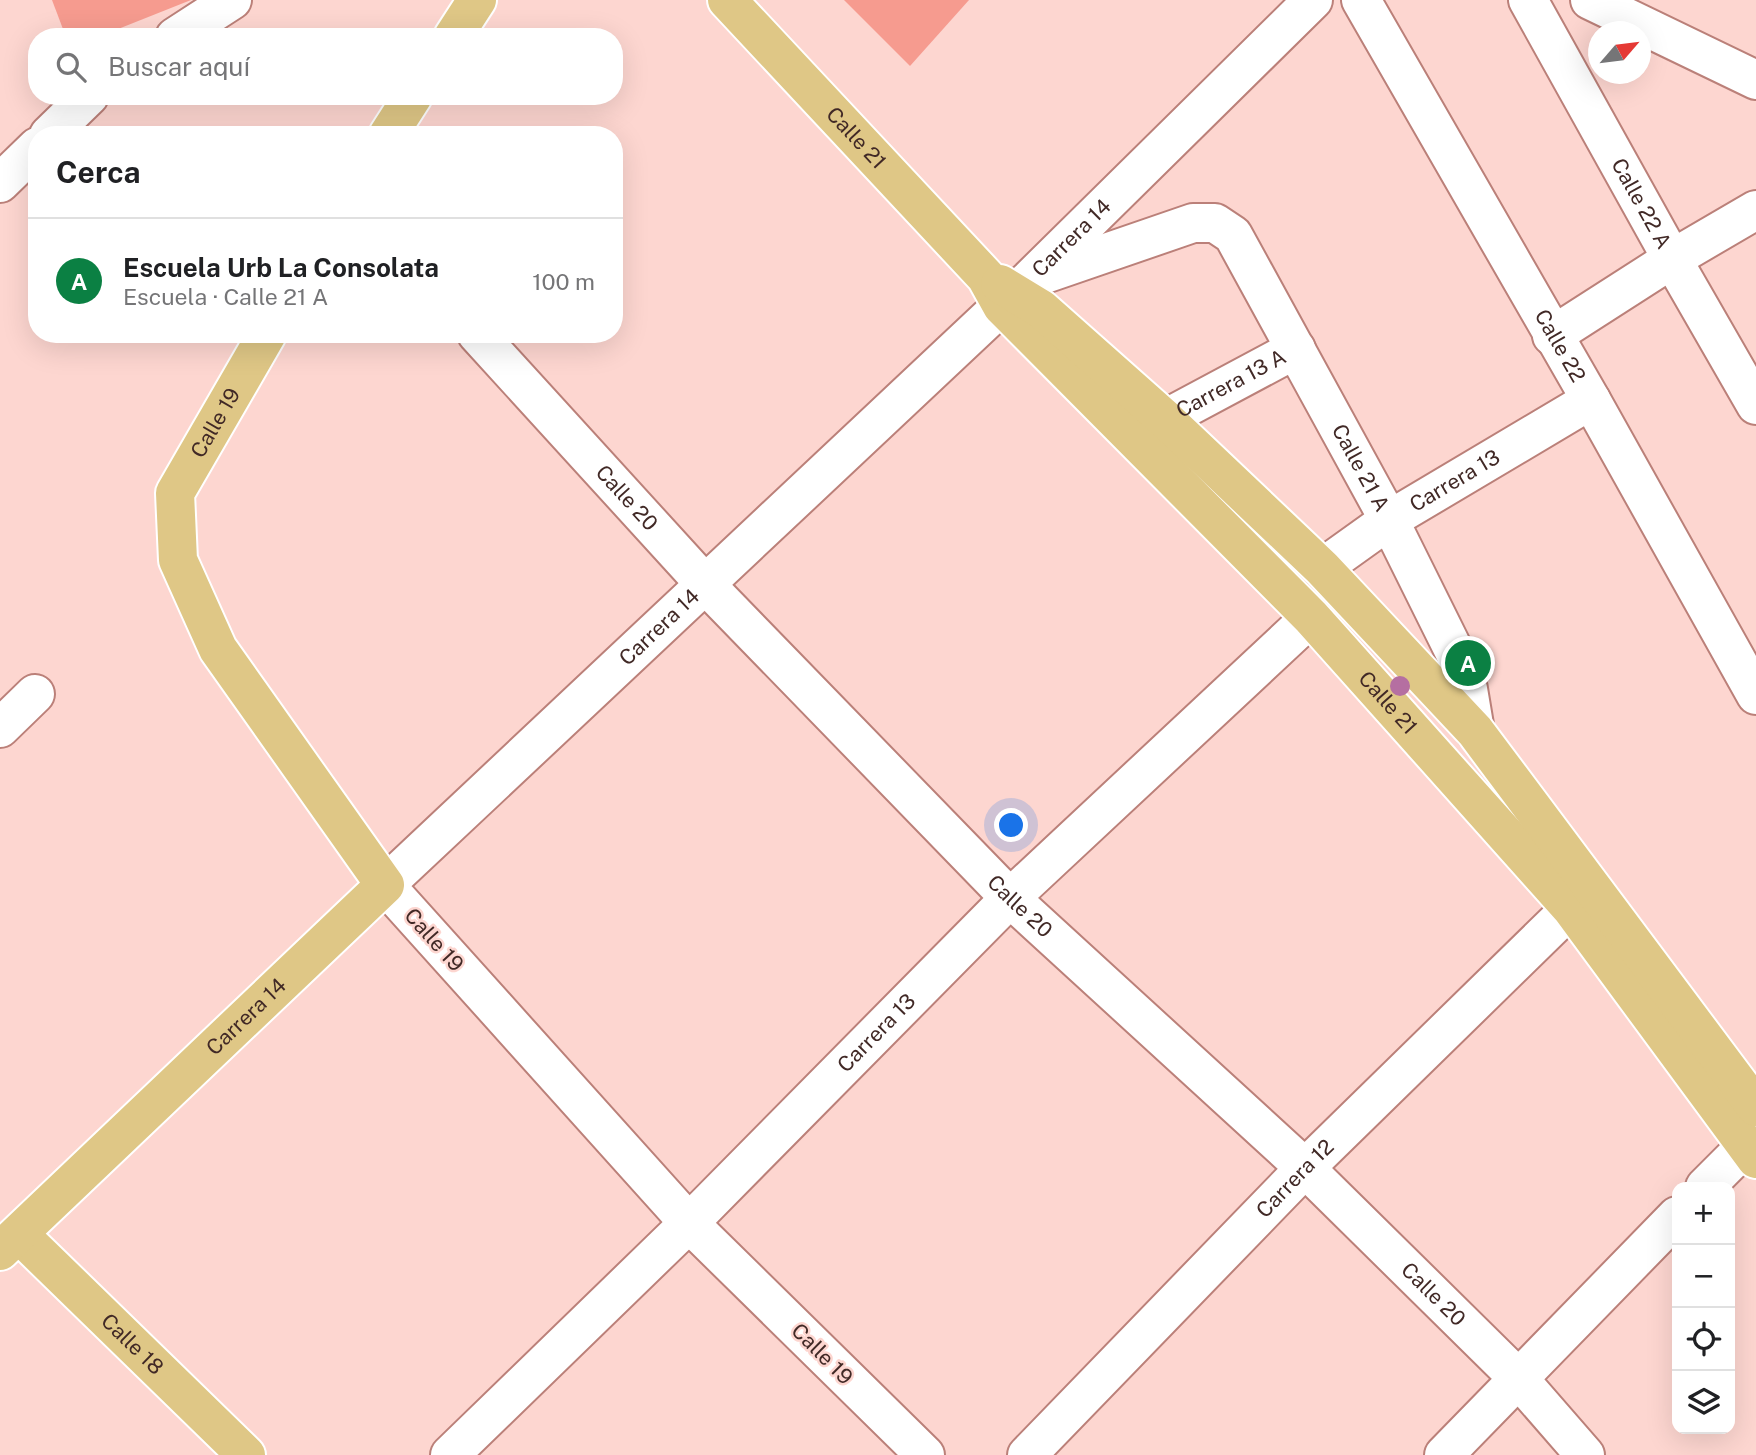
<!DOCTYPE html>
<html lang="es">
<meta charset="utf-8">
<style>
body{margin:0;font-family:"Public Sans",sans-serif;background:#f2f2f2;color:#202124}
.controls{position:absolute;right:21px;bottom:21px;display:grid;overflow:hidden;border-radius:14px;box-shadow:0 7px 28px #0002}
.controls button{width:63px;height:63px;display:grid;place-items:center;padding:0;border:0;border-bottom:2px solid #e0e0e0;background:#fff;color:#202124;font:35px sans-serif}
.compass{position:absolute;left:1588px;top:21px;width:63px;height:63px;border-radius:50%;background:#fff;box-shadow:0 7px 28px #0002;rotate:62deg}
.you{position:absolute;left:1012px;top:826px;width:24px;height:24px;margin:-18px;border:5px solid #fff;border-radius:50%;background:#1a73e8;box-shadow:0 0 0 10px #1a73e833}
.badge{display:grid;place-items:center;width:46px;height:46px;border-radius:50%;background:#0b8043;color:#fff;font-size:23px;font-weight:700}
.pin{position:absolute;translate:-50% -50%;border:4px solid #fff;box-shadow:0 2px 7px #0006}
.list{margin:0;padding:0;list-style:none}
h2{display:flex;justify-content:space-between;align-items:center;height:91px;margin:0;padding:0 28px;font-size:30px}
h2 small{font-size:23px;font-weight:400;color:#757577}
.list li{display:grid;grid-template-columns:46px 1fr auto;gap:21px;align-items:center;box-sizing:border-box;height:126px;padding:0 28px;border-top:2px solid #e0e0e0}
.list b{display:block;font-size:26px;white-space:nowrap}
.list p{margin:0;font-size:23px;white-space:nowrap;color:#757577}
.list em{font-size:23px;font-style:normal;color:#757577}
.icon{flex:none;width:38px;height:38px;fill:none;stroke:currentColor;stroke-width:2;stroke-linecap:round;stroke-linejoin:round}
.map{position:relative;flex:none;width:1756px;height:1455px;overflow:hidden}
.search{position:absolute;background:#fff;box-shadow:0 7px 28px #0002;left:28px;top:28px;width:595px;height:77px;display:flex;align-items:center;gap:18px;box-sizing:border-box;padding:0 24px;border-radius:28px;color:#757577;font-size:26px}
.panel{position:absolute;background:#fff;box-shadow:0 7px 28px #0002;left:28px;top:126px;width:595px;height:217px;border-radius:28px}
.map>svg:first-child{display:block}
.building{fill:#f69b8f}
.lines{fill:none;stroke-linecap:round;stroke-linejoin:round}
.minor-casing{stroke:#bb8079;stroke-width:42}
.major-casing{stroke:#fff;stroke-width:42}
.minor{stroke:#fff;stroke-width:38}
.major{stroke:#dfc786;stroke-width:38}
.tree{fill:#b56fa1}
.labels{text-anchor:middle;stroke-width:5;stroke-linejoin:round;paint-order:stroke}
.street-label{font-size:21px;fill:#412926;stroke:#fdd6d0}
</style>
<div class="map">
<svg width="1756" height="1455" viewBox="0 0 1756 1455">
<rect width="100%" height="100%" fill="#fdd6d0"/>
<g class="building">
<path d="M 52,0 L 191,0 L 98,37 L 66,37 Z"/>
<path d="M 844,0 L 969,0 L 910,66 Z"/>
</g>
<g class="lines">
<g class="minor-casing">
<g id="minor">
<path id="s1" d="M 1361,0 L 1591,400 L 1756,695"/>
<path id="s2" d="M 1528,0 L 1672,259 L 1756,405"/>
<path d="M 1590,0 L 1756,80"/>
<path d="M 175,37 L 232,0"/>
<path d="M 49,135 L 89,96"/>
<path d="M 0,183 L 37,147"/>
<path id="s3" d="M 1039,276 L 1193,223 L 1215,223 L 1233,235 L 1389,520 L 1455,653 L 1468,689 L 1475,731"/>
<path id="s4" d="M 477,334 L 705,584 L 1010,898 L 1305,1168 L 1518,1378 L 1585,1455"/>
<path d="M 1552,336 L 1672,259 L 1756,210"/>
<path id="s5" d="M 1165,419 L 1296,349"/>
<path id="s6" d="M 1322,568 L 1389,520 L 1591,400"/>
<path d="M 0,728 L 35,694"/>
<path d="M 1705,1187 L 1746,1146"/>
<path id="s7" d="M 450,1455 L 689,1223 L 1010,898 L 1311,617"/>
<path id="s8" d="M 925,1455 L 689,1223 L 385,885 L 1030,279 L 1313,0"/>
<path id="s9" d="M 1027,1455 L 1305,1168 L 1571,908"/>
<path d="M 1444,1455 L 1677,1216"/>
</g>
</g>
<g class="major-casing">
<g id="major">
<path id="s10" d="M 727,0 L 986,277 L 1002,306 L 1311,617 L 1571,908 L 1756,1159"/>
<path d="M 453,37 L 477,0"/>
<path d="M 388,135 L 413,96"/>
<path d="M 1000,284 L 1041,309 L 1165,419 L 1322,568 L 1475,731 L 1756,1107"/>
<path id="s11" d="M 19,1234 L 246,1455"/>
<path id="s12" d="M 0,1251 L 385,885 L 218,649 L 178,560 L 175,493 L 267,334"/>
</g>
</g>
<use href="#minor" class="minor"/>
<use href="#major" class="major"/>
</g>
<circle class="tree" cx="1400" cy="686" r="10"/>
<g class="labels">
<g class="street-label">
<text dy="7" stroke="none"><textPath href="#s10" startOffset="189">Calle 21</textPath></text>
<text dy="7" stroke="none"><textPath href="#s2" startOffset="233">Calle 22 A</textPath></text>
<text dy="7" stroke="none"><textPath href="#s8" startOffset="1729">Carrera 14</textPath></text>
<text dy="7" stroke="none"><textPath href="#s1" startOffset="399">Calle 22</textPath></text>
<text dy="7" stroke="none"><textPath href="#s5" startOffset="75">Carrera 13 A</textPath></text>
<text dy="7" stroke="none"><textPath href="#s12" startOffset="1066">Calle 19</textPath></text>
<text dy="7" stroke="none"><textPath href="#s3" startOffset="472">Calle 21 A</textPath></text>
<text dy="7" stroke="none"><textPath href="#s6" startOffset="159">Carrera 13</textPath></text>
<text dy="7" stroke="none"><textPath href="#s4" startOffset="222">Calle 20</textPath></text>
<text dy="7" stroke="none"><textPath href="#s8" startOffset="1162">Carrera 14</textPath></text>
<text dy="7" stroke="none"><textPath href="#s10" startOffset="966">Calle 21</textPath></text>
<text dy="7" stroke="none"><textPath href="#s4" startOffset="789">Calle 20</textPath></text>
<text transform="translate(434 940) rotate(48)" y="7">Calle 19</text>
<text dy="7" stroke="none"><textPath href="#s12" startOffset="340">Carrera 14</textPath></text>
<text dy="7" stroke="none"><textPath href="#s7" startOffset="600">Carrera 13</textPath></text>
<text dy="7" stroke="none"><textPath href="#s9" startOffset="385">Carrera 12</textPath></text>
<text dy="7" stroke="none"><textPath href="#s4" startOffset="1356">Calle 20</textPath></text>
<text dy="7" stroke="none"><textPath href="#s11" startOffset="158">Calle 18</textPath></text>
<text transform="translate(822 1354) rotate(45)" y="7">Calle 19</text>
</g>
</g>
</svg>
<div class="controls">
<button>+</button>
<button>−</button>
<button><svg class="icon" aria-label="locate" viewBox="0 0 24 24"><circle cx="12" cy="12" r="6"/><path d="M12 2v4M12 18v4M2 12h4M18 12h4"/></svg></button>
<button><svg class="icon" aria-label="layers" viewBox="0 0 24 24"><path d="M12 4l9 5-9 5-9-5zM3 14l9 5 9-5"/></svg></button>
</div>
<svg class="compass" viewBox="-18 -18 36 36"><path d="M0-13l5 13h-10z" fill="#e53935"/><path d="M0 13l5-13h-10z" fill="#757577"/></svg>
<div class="you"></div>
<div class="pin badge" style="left:1468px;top:663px">A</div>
<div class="search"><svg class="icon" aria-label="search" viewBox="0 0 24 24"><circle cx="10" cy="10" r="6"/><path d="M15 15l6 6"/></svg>Buscar aquí</div>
<section class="panel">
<h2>Cerca<small></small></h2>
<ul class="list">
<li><span class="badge">A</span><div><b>Escuela Urb La Consolata</b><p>Escuela · Calle 21 A</p></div><em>100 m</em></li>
</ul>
</section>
</div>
